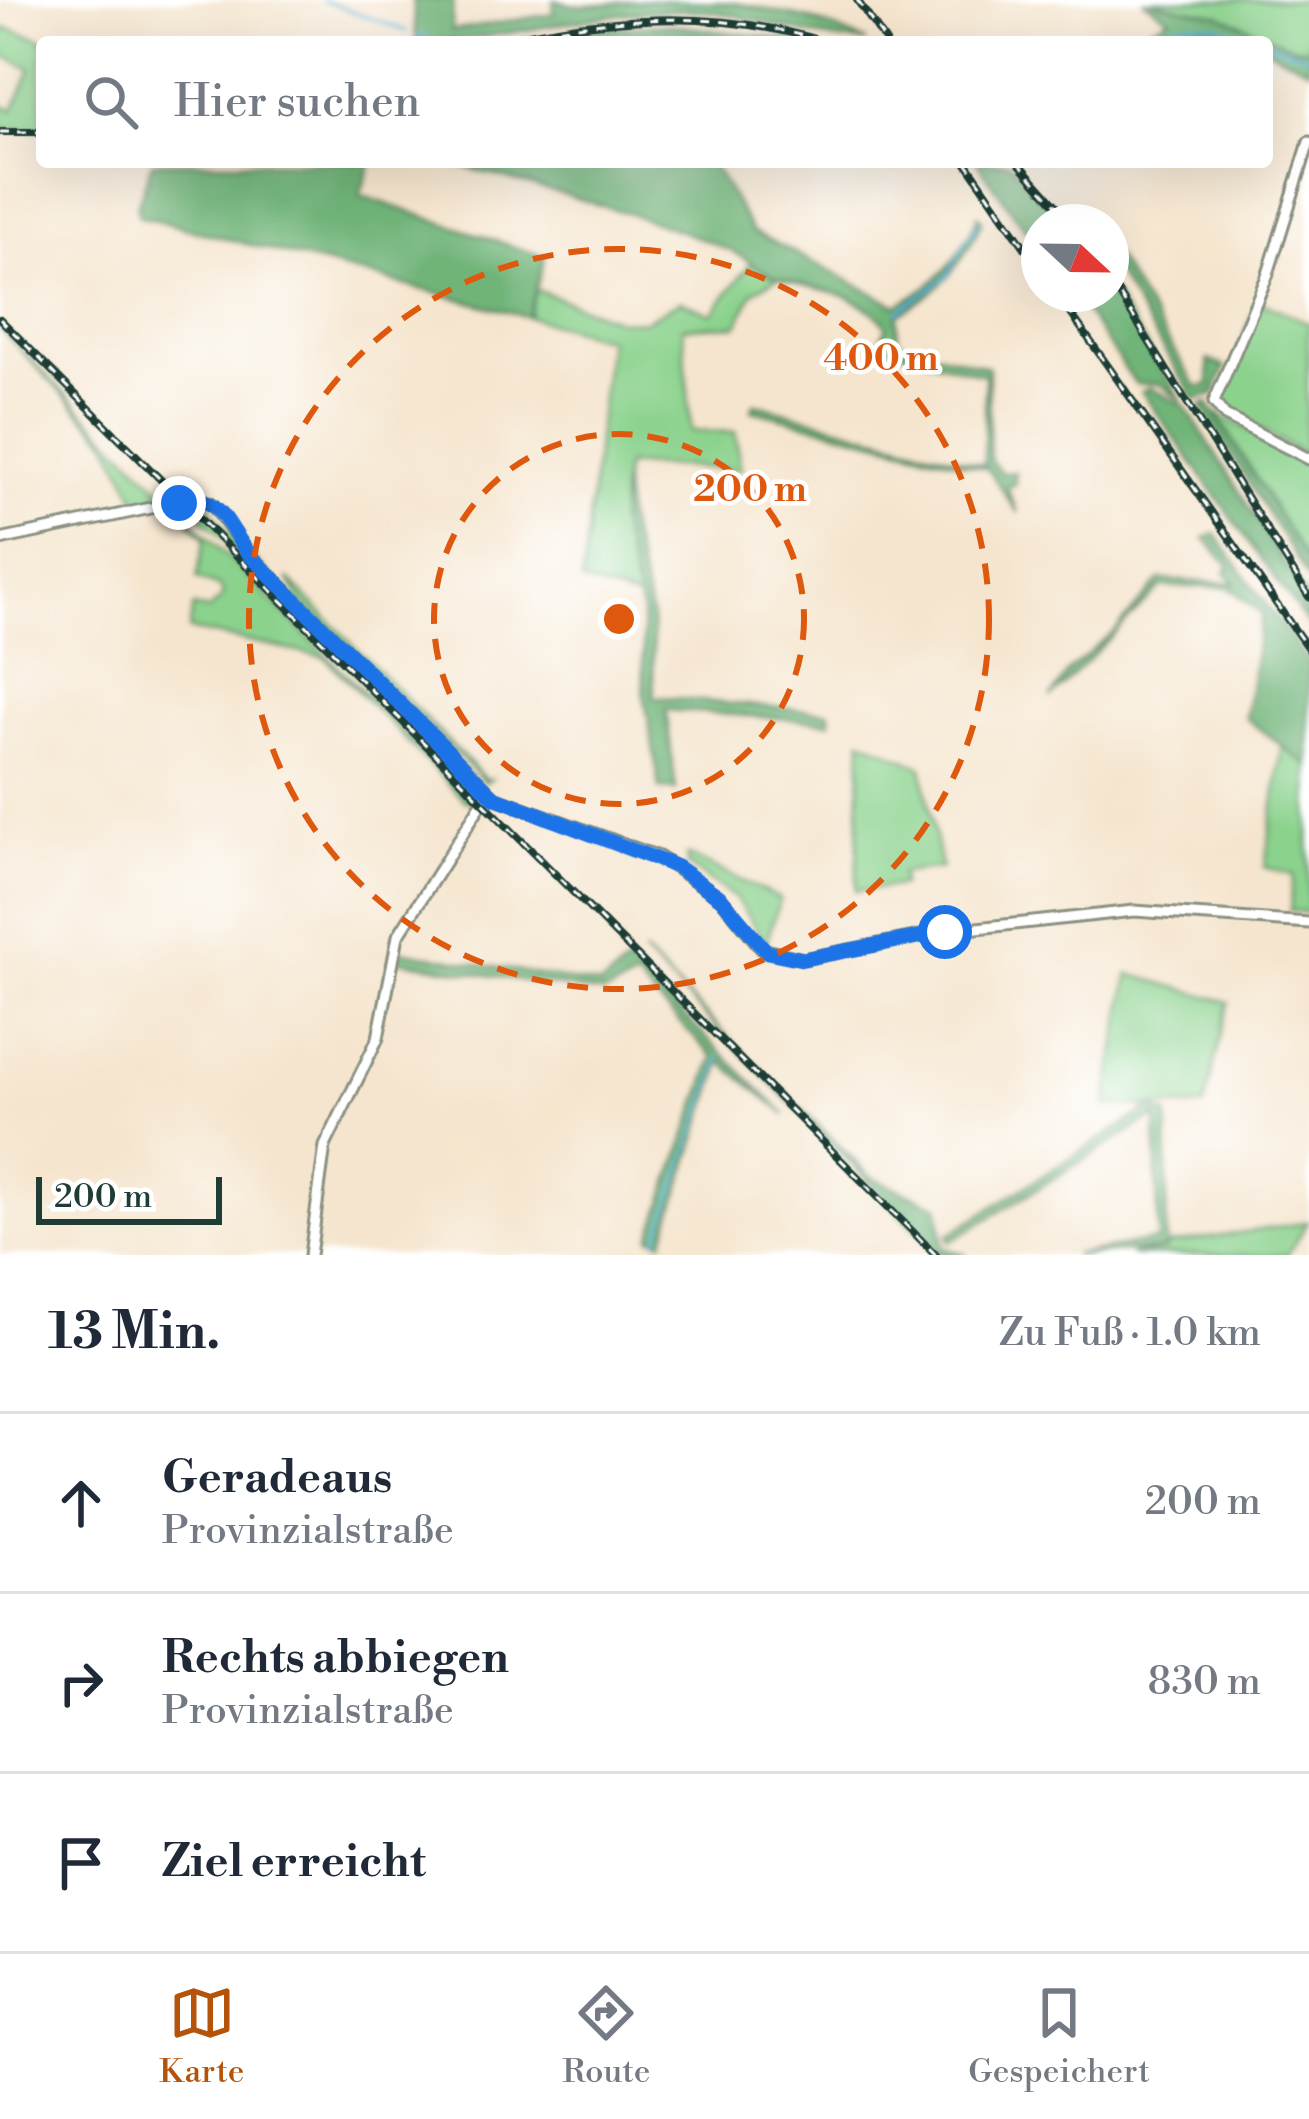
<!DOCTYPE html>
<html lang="de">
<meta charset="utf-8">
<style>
body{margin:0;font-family:"Libre Bodoni",serif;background:#f6f6f7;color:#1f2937}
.compass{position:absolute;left:1021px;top:204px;width:108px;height:108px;border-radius:50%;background:#fff;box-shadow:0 12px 48px #0002;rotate:112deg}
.scale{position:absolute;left:36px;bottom:30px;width:186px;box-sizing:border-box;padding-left:12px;border:6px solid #1f3d34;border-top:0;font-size:33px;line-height:42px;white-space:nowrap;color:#1f3d34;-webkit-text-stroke:9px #fff;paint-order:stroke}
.stop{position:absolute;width:36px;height:36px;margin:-27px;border:9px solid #1a73e8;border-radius:50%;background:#fff}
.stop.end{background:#1a73e8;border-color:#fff;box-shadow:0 3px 12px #0008}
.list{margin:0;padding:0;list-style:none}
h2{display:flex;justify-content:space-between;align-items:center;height:156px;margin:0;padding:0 48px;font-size:51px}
h2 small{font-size:39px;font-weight:400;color:#747a83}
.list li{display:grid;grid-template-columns:78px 1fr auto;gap:36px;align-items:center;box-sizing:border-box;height:180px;padding:0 48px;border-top:3px solid #e0e1e3}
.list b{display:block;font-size:45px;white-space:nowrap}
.list p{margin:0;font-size:39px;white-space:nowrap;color:#747a83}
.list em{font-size:39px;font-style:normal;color:#747a83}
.icon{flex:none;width:66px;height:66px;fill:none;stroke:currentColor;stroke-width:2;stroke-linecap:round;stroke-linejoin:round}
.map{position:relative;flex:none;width:1309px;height:1255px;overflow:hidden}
.search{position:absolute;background:#fff;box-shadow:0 12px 48px #0002;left:36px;right:36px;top:36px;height:132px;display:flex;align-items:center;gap:30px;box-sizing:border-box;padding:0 42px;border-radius:12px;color:#747a83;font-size:45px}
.sheet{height:696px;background:#fff}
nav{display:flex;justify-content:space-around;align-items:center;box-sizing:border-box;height:168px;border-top:3px solid #e0e1e3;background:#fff;font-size:33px;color:#747a83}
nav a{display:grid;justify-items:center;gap:6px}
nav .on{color:#b45309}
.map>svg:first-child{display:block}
.green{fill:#8bd28d;stroke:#558860;stroke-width:3}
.forest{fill:#70b478;stroke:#487856;stroke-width:3}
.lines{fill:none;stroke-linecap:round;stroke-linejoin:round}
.stream{stroke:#55afd2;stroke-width:3}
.minor-casing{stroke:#8a9181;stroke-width:15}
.minor{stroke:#fff;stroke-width:9}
.rail-casing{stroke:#1f3d34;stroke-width:8}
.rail{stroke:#fff;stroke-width:3;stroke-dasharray:9;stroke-linecap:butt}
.route{stroke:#1a73e8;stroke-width:15}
.ring{fill:none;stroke:#de580e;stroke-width:6;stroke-dasharray:21 15}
.centre{fill:#de580e;stroke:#fff;stroke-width:6}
.ring-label{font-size:36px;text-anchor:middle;font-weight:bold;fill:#de580e;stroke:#fff;stroke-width:9;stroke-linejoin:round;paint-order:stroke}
</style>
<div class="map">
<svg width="1309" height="1255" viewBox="0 0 1309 1255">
<rect width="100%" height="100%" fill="#fff"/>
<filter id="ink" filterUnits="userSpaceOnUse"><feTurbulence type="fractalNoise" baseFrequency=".00833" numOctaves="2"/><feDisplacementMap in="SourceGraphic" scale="24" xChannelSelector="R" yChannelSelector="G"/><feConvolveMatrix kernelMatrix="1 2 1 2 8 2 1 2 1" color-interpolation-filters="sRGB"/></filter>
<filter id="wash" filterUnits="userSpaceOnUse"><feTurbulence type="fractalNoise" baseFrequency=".004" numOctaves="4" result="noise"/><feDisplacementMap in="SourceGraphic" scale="48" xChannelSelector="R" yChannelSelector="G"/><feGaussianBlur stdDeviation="2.7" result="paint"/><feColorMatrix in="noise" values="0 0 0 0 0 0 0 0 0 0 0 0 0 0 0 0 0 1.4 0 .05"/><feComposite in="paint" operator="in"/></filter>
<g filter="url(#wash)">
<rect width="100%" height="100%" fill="#f5e5ce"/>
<g class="green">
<path d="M 1156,0 L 1309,0 L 1309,48 C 1278,48 1250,24 1220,16 C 1198,10 1177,12 1156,0 Z"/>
<path d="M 6,28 L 51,42 L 42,42 L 42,129 L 0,129 L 0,105 L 14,110 L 31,68 L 0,54 L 0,35 Z"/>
<path d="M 751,263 L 777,278 L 753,292 L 738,325 L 683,327 L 691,431 L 735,432 L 741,469 L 626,465 C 615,514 626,551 639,600 L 582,582 L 608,339 L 528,317 L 536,290 L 618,320 L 644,321 L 681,301 L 712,314 Z"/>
<path d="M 1257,300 L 1309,323 L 1305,454 L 1219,406 Z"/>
<path d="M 0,329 L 169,497 L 141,507 L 108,441 Z"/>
<path d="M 1218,414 L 1309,460 L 1309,566 L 1222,422 Z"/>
<path d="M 187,502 L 206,503 L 233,538 L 481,788 L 481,796 Z"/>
<path d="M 177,507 L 192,521 L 474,802 L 465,801 L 325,657 L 189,630 L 193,607 L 209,610 L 223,597 L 221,588 L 197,578 L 205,538 Z"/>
<path d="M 288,578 L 485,779 L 490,779 L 485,782 L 300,599 Z"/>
<path d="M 862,739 L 922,767 L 941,868 L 901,873 L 901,886 L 856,891 Z"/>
<path d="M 1283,743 L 1309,766 L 1309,913 L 1290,911 L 1293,875 L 1265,867 Z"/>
<path d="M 687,855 L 780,899 L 766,943 L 735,898 L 687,865 Z"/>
<path d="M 1129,974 L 1229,1002 L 1204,1107 L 1106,1106 Z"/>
<path d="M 1308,1222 L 1287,1255 L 1130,1255 L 1166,1249 L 1166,1245 Z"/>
</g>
<g class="forest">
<path d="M 413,0 L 453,0 L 452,31 L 553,14 L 554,0 L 579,6 L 652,0 L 736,3 L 810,19 L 867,42 C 805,42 747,10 684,10 C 592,10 507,42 416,42 Z"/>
<path d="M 1143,0 L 1219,15 L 1294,48 L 1309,48 L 1309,69 L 1267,49 L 1267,42 C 1241,42 1215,25 1189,25 C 1163,25 1146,42 1121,42 L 1170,18 Z"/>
<path d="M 666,24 L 800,42 L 645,34 L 529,42 L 599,29 Z"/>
<path d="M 152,162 L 372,162 L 360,195 L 545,257 L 528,317 L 139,216 L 137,207 Z"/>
<path d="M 447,162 L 711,162 L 752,231 L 897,305 C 938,284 960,259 978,216 L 982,221 C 963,265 939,292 897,315 L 898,341 L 988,367 L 990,460 L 1001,473 L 1015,472 L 1015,483 L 1007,488 L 1018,513 L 988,469 L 752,410 L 754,403 L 984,465 L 985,375 L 877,345 L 887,326 C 860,291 818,291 779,278 C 762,273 747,258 731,251 C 641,212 540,189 447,162 Z"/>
<path d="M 977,162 L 1009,162 L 1063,222 L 1039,222 L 1039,248 Z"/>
<path d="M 1111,251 L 1197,387 L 1210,385 L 1208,360 L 1225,367 L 1214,395 L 1195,399 L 1111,266 Z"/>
<path d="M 1111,291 L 1117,300 L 1182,401 L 1160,384 L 1136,384 L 1072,294 Z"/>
<path d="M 1150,388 L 1185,406 L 1309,602 L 1309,626 L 1142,392 Z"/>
<path d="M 1208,403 L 1309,566 L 1309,580 L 1201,406 Z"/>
<path d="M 623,478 L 626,517 L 652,619 L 654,697 L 830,712 L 830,722 L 666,710 L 676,790 L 660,789 L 644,694 L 642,613 L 619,524 Z"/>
<path d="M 1215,534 L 1309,663 L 1309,766 L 1245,718 L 1262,614 L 1229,587 L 1161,587 L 1050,698 L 1068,671 L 1116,630 L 1160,580 L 1235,583 L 1225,572 L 1230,566 L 1205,538 Z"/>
<path d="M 400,950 L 601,986 L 629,963 L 786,1115 L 722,1062 L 663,1241 L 651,1237 L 714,1057 L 636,979 L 605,994 L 397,960 Z"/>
<path d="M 643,953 L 871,1177 L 939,1206 L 943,1248 L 967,1255 L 941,1255 Z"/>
<path d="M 1152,1107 L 1168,1115 L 1166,1249 L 1073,1255 L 1158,1240 L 1156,1116 L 950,1242 L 948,1235 Z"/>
</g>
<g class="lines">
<g class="stream">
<path d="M 322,0 L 406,31"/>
<path d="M 417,35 L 431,39"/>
<path d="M 1136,42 C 1196,0 1248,40 1309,56"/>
<path d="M 897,312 L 946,277 L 978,222"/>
<path d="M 657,1240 L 721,1058"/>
<path d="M 656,1249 L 668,1255"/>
</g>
</g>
</g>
<g filter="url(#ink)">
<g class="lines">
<g class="minor-casing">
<g id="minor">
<path d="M 1309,142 L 1268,274 L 1214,402 L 1225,416 L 1309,459"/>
<path d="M 0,540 L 193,499 L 211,503 L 250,555 L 494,797 L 659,857 L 721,898 L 762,949 L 803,959 L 940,932 L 1134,911 L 1309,923"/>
<path d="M 310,1255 L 325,1146 L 378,1038 L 398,936 L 488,793"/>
</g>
</g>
<use href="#minor" class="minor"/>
<g class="rail-casing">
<g id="rail">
<path d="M 857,0 L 886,42"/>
<path d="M 489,42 C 603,17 711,7 825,42"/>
<path d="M 0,132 L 42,132"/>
<path d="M 966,162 L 1039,268"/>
<path d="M 1018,162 L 1071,222"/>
<path d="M 1111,281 L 1309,597"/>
<path d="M 1057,294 L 1309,650"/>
<path d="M 0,319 L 936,1255"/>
</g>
</g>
<use href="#rail" class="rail"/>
</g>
</g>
<g class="lines" filter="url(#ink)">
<path class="route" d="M 179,503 C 220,488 228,529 250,555 L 494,797 L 677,867 L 721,898 L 767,952 L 803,959 L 945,932"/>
</g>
<g class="ring">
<circle cx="619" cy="619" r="185"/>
<circle cx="619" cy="619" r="370"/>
</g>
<circle cx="619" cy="619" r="18" class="centre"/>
<g class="ring-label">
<text x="881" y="370">400 m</text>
<text x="750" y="501">200 m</text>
</g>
</svg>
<svg class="compass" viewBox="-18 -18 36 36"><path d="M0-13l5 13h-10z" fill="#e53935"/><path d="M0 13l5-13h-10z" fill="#747a83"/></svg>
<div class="scale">200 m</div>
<div class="stop" style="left:945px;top:932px"></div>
<div class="stop end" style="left:179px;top:503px"></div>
<div class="search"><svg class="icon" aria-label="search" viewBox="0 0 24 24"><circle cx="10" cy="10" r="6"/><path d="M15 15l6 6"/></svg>Hier suchen</div>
</div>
<section class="sheet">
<h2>13 Min.<small>Zu Fuß · 1.0 km</small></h2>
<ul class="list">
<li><svg class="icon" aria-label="ahead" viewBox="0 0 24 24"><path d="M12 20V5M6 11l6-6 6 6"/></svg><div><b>Geradeaus</b><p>Provinzialstraße</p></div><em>200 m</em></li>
<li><svg class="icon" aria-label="right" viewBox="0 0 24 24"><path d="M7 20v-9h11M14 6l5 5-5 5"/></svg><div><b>Rechts abbiegen</b><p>Provinzialstraße</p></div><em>830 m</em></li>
<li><svg class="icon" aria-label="arrive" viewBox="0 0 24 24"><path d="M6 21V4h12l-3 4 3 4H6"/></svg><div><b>Ziel erreicht</b></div></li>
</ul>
</section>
<nav>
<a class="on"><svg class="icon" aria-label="map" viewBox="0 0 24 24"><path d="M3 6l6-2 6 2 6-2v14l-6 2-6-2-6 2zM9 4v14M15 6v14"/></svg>Karte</a>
<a><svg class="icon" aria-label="directions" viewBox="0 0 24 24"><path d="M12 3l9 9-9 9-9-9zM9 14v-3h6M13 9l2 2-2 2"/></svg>Route</a>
<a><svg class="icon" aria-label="saved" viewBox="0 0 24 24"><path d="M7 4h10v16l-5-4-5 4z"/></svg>Gespeichert</a>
</nav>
